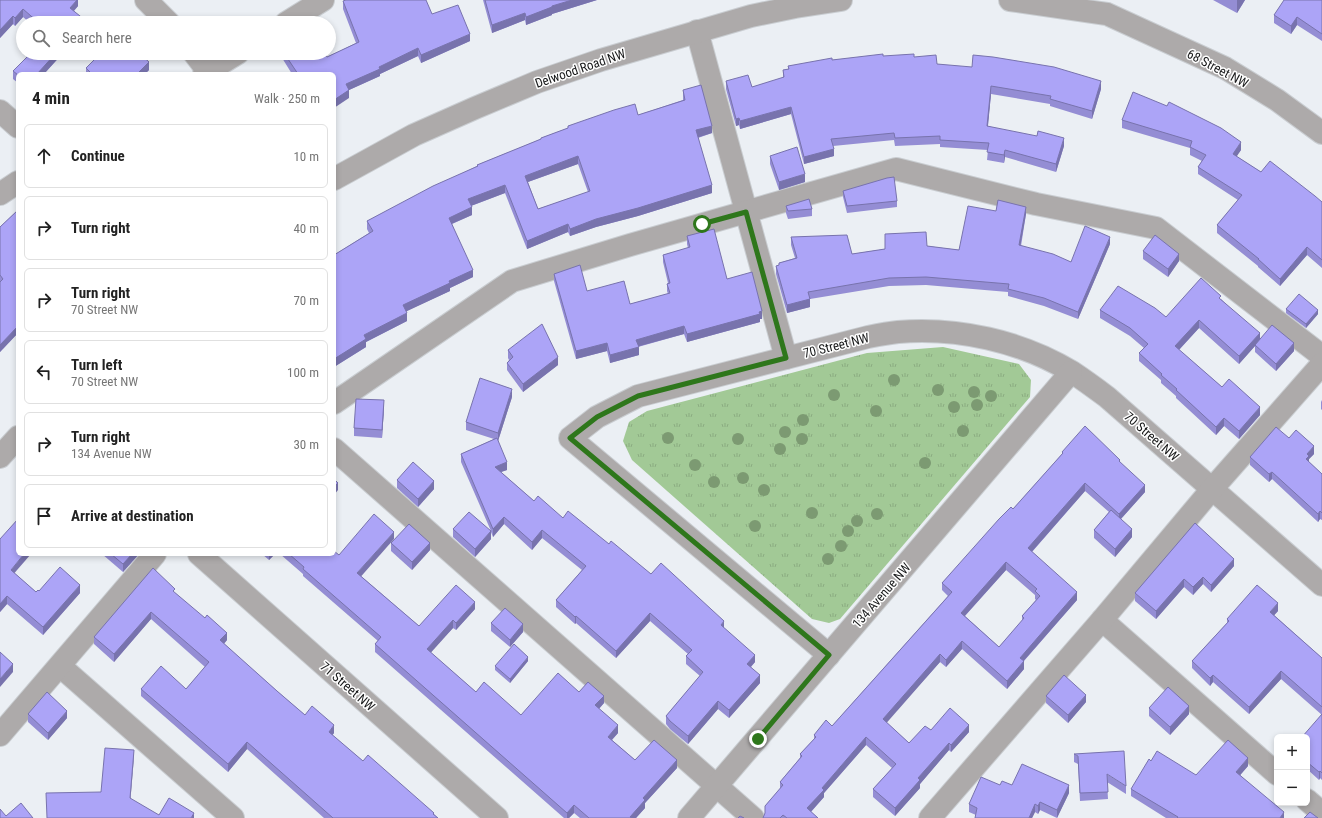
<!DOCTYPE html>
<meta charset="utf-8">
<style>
body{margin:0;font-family:"Roboto Condensed",sans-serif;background:#f2f2f2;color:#222}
.controls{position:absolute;right:12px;bottom:12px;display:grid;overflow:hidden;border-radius:6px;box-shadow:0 2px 6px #0003}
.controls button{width:36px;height:36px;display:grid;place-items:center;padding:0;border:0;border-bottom:1px solid #e0e0e0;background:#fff;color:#222;font:20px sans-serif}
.stop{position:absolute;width:12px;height:12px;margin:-9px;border:3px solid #2e771b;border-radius:50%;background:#fff}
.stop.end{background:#2e771b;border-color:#fff;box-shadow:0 1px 4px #0008}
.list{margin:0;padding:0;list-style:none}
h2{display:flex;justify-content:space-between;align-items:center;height:52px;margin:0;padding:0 16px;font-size:17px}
h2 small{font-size:13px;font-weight:400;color:#767676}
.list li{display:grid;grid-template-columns:26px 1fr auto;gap:12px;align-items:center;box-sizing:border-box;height:64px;margin:0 8px 8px;padding:0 8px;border:1px solid #e0e0e0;border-radius:6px}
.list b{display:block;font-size:15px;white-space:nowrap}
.list p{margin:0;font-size:13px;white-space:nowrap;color:#767676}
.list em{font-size:13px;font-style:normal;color:#767676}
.icon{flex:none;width:22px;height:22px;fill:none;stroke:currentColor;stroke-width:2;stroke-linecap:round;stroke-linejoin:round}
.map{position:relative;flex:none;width:1322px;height:818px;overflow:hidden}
.search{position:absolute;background:#fff;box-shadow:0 2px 6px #0003;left:16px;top:16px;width:320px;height:44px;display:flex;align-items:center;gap:10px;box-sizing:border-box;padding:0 14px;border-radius:22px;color:#767676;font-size:15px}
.panel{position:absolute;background:#fff;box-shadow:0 2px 6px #0003;left:16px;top:72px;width:320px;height:484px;border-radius:6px}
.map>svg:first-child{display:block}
.park{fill:url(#park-tufts)}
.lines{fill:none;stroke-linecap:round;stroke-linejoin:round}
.minor-casing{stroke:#c9cdd1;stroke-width:24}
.minor{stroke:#adaaaa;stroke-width:22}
.tree{fill:#7c9a72}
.wall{fill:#948dd4;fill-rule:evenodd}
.shaded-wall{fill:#7873ad}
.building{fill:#aca4f7;stroke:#7873ad;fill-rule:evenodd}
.route{stroke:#2e771b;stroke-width:5}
.labels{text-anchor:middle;stroke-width:3;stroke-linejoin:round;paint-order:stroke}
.street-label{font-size:13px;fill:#171819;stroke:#fff}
</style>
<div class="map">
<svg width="1322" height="818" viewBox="0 0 1322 818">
<defs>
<pattern id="park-tufts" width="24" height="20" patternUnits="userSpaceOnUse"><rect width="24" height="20" fill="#a2c996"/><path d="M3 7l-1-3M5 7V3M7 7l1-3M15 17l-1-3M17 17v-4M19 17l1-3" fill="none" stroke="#8bac81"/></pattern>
</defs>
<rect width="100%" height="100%" fill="#ebeff4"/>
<path class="park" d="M 943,347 L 1019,364 L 1031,380 L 1030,397 L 840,619 L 829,623 L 812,619 L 632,460 L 623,441 L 629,422 L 647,411 L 867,353 Z"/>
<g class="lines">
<g class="minor-casing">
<g id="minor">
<path d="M 146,0 L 169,23"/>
<path d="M 1010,0 L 1107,14 L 1225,68 L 1277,100 L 1322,133"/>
<path d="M 286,23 L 323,0"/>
<path d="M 697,31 L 786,358"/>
<path d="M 194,53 L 210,74"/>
<path d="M 204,74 L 238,53"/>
<path d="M 0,111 L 18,127"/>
<path d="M 334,179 L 414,135 L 475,108 L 537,82 L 601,60 L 751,16 L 795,7 L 841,0"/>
<path d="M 0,194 L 18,182"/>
<path d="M 334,403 L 512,281 L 630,245 L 896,169 L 1036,204 L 1156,228 L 1322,356"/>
<path d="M 334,449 L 753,818"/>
<path d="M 0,457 L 18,437"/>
<path d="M 199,554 L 497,818"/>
<path d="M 1102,620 L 1277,774"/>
<path d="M 829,655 L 570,438 L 597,417 L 638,396 L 868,337 C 878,335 888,333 898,332 C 957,327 1021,341 1072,372 C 1084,380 1095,388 1107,397 L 1322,585"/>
<path d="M 60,666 L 233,818"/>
<path d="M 0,735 L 155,554"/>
<path d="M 1307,800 L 1322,813"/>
<path d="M 689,818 L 1071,372"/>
<path d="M 930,818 L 1102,620 L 1212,489 L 1322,364"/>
</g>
</g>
<use href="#minor" class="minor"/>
</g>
<g class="tree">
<circle cx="894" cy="380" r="6"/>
<circle cx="938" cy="390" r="6"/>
<circle cx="974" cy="392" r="6"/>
<circle cx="834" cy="395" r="6"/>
<circle cx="991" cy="396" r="6"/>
<circle cx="977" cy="405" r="6"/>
<circle cx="954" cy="407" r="6"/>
<circle cx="876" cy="411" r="6"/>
<circle cx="803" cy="420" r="6"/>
<circle cx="963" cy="431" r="6"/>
<circle cx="785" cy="432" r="6"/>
<circle cx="668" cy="438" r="6"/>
<circle cx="738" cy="439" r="6"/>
<circle cx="802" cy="439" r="6"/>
<circle cx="780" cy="449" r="6"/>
<circle cx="925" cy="463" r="6"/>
<circle cx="695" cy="465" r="6"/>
<circle cx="743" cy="478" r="6"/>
<circle cx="714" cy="482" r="6"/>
<circle cx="764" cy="490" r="6"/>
<circle cx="812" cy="513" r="6"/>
<circle cx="877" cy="514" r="6"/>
<circle cx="857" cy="521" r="6"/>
<circle cx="755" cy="526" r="6"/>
<circle cx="848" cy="531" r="6"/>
<circle cx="841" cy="546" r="6"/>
<circle cx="828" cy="559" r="6"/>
</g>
<g class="wall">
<path d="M 0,0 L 78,0 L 78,6 L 74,11 L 85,23 L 30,23 L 23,17 L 15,26 L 13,24 L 0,38 Z"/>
<path d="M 483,0 L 597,0 L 552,14 L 552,15 L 526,25 L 525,20 L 492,33 Z"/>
<path d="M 1213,0 L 1245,0 L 1237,13 Z"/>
<path d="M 1322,0 L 1322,41 L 1297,25 L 1291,34 L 1274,23 L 1274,15 Z"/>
<path d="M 343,1 L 432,14 L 470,41 L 421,63 L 418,56 L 380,74 L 380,76 L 349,90 L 349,98 L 334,74 L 292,74 L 279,53 L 325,53 L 327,57 L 356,43 L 343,9 Z"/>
<path d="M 31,53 L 63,53 L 44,74 L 18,74 L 18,83 L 13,79 L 13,71 Z"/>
<path d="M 883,56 L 914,57 L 937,64 L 1101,89 L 1092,119 L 1050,106 L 1050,104 L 991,94 L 988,126 L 1064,146 L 1056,172 L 1005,157 L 1004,163 L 987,160 L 988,150 L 940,147 L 940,144 L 895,146 L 894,140 L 833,146 L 834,156 L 804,164 L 791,114 L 740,129 L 739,125 L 736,126 L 726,89 L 726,81 L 752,87 L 783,78 L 783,70 L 788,69 L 788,66 L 832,60 Z"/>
<path d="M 122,59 L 149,70 L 145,74 L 86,74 L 86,68 Z"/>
<path d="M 683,90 L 712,133 L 698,138 L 712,193 L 638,216 L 596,227 L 570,236 L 568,232 L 527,249 L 505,193 L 471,206 L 472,215 L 452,224 L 473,277 L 450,288 L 450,291 L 406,311 L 407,321 L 366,342 L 366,347 L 334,367 L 334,255 L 369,233 L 367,229 L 367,221 L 477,166 L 477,165 L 541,139 L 541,138 L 568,128 L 568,126 L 638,115 L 683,100 ZM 578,164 L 588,192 L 538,209 L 528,182 Z"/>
<path d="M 1122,120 L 1241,150 L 1236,156 L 1261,172 L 1322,202 L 1322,268 L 1307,255 L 1280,286 L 1258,267 L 1258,266 L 1217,233 L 1217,225 L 1238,200 L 1198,174 L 1198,167 L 1202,161 L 1190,155 L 1190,148 L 1122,128 Z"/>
<path d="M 770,156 L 805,182 L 779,190 L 770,164 Z"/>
<path d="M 843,191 L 897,201 L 897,207 L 847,213 L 843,197 Z"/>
<path d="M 786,206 L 812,209 L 812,216 L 788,219 L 786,213 Z"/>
<path d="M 18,210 L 18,333 L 0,352 L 0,227 Z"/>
<path d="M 996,211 L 1026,214 L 1021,246 L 1071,262 L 1110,244 L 1078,319 L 1044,306 L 1008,296 L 1008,292 L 926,285 L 889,286 L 810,299 L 810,307 L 787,313 L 776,274 L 776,266 L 779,265 L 779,263 L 795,258 L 791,245 L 791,237 L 852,254 L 885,249 L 885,234 L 927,246 L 959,250 Z"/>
<path d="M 687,236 L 727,279 L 762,319 L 760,319 L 760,322 L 687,342 L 684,334 L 638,347 L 639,355 L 610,363 L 607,351 L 576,359 L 554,281 L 554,274 L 587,291 L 630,304 L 668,294 L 667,291 L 667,284 L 668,283 L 663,262 L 663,255 L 688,248 L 687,244 Z"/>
<path d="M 1143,251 L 1179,261 L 1168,277 L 1143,259 Z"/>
<path d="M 1221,299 L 1260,339 L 1294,351 L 1276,371 L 1255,352 L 1255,346 L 1239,364 L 1199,328 L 1179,350 L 1222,387 L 1260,415 L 1239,439 L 1224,426 L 1216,435 L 1176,398 L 1176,396 L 1161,383 L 1161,380 L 1139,361 L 1139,353 L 1144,348 L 1130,336 L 1100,318 L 1100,310 L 1166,317 Z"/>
<path d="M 1286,309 L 1318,314 L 1306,328 L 1286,313 Z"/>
<path d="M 508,350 L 558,365 L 523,392 L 507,370 L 507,363 L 509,360 L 508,358 Z"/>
<path d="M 512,397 L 498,441 L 507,470 L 501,472 L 534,501 L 609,544 L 724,628 L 755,662 L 751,667 L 760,683 L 729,718 L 718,709 L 688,744 L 670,729 L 666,724 L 666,716 L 700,676 L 686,664 L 686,656 L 688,654 L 650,621 L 616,658 L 576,623 L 575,624 L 556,607 L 556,600 L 582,570 L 542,538 L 532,550 L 504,524 L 493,537 L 491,532 L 491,539 L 475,557 L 453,537 L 453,529 L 491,531 L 461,462 L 461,454 L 494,439 L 466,430 L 466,422 Z"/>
<path d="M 1322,400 L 1322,410 L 1321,409 L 1321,402 Z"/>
<path d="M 384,408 L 382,438 L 354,436 L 354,428 Z"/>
<path d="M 1289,438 L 1314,454 L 1309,459 L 1309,462 L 1322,474 L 1322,520 L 1320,519 L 1318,522 L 1272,479 L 1269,482 L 1250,465 L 1250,457 Z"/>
<path d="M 1062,452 L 1120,463 L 1145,492 L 1121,519 L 1132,537 L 1115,557 L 1094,538 L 1094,530 L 1109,512 L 1085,491 L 1032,552 L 1077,600 L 1024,661 L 1024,669 L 1007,689 L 962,649 L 946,667 L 940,662 L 886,722 L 909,743 L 931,730 L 969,732 L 951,752 L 949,750 L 920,784 L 920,788 L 895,816 L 873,797 L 873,789 L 892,768 L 866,745 L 824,793 L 824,797 L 811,812 L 818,818 L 763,818 L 765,814 L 765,806 L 780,789 L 780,782 L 800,758 L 800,754 L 814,739 L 814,735 L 832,726 L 948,596 L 942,590 L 942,583 L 1013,509 L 1062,454 ZM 1006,570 L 1035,595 L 1035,599 L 1036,600 L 1022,616 L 1022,621 L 999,647 L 965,616 Z"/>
<path d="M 397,480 L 434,489 L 418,507 L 397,488 Z"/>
<path d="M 1195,523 L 1234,566 L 1211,592 L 1203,584 L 1193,595 L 1184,587 L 1156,619 L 1135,601 L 1135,593 Z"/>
<path d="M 0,539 L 14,573 L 36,592 L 39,591 L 80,593 L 43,635 L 7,604 L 0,612 Z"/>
<path d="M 391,543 L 430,550 L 412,570 L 391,551 Z"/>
<path d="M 102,554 L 139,554 L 123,572 Z"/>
<path d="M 262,554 L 275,554 L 269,560 Z"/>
<path d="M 280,554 L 334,554 L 361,576 L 419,626 L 475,609 L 456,630 L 453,628 L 430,652 L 476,692 L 521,715 L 579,692 L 604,703 L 599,709 L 618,733 L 612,740 L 635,760 L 677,768 L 645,803 L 645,808 L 636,818 L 580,818 L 574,813 L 569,818 L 564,818 L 375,652 L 375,644 L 378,641 L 303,576 L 303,574 Z"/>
<path d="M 175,593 L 227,640 L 224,644 L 277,691 L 305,715 L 334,733 L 332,735 L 363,761 L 434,814 L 438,818 L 324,818 L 247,749 L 228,772 L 141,696 L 141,689 L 186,689 L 205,667 L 151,619 L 114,662 L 94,644 L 94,637 Z"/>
<path d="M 1278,611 L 1274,615 L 1322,658 L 1322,780 L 1320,778 L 1319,780 L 1307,769 L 1307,737 L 1322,715 L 1281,679 L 1249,714 L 1213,682 L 1210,686 L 1192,668 L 1192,661 L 1227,623 L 1227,619 Z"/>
<path d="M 491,623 L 523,632 L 510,647 L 491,631 Z"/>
<path d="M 528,661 L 510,683 L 495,670 L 495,666 Z"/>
<path d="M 1046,696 L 1086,702 L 1068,723 L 1046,703 Z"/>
<path d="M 1149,708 L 1189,714 L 1170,735 L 1149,716 Z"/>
<path d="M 28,714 L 67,718 L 48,740 L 28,722 Z"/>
<path d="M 1074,754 L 1126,786 L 1126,794 L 1107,782 L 1108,799 L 1080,801 L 1078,764 L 1074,762 Z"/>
<path d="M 1248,766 L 1240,775 L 1284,818 L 1166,818 L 1131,796 L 1131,789 L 1196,775 Z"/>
<path d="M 1012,785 L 1069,793 L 1057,818 L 1040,810 L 1038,814 L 1035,812 L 1032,818 L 975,818 L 976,815 L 969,812 L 969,804 Z"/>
</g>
<g class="shaded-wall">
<path d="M 77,0 L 78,0 L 78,6 L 70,15 L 70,8 Z"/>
<path d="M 572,0 L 597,0 L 552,14 L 552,15 L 526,25 L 526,17 L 552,6 Z"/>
<path d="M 1237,0 L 1245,0 L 1237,13 Z"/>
<path d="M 23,9 L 23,17 L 15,26 L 15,18 Z"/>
<path d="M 525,13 L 525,20 L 492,33 L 492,25 Z"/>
<path d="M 13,16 L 13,24 L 0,38 L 0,30 Z"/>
<path d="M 1297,17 L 1297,25 L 1291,34 L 1291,26 Z"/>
<path d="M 470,34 L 470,41 L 421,63 L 421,55 Z"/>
<path d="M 418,48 L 418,56 L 380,74 L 380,76 L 349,90 L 349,98 L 334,108 L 334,100 L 346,84 L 379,67 Z"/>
<path d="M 56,53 L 63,53 L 44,74 L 37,74 Z"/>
<path d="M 149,62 L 149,70 L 145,74 L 137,74 Z"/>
<path d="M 1101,81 L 1101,89 L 1092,119 L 1092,111 Z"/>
<path d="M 991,86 L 991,94 L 987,134 L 987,126 Z"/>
<path d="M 791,107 L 791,114 L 740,129 L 740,121 Z"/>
<path d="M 739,118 L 739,125 L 736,126 L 736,119 Z"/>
<path d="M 712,126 L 712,133 L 696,138 L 696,130 Z"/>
<path d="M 1064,138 L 1064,146 L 1056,172 L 1056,164 Z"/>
<path d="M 1241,142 L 1241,150 L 1233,162 L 1233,154 Z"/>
<path d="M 834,149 L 834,156 L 804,164 L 804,157 Z"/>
<path d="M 1005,150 L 1005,157 L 1004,163 L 1004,155 Z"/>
<path d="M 578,156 L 578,164 L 525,183 L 525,176 Z"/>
<path d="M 805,174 L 805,182 L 779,190 L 779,182 Z"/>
<path d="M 505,185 L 505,193 L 468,207 L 468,199 Z"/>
<path d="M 712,185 L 712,193 L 638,216 L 596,227 L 570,236 L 570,229 L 596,219 Z"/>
<path d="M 472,207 L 472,215 L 449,225 L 449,218 Z"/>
<path d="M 1026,207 L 1026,214 L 1019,253 L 1019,245 Z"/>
<path d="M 568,224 L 568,232 L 527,249 L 527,241 Z"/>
<path d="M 1110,237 L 1110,244 L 1078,319 L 1078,312 Z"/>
<path d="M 1307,247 L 1307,255 L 1280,286 L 1280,279 Z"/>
<path d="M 1179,254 L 1179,261 L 1168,277 L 1168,269 Z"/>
<path d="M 473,270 L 473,277 L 450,288 L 450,291 L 403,313 L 403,305 L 449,281 Z"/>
<path d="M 810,299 L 810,307 L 787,313 L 787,305 Z"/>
<path d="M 1318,310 L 1318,314 L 1306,328 L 1306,324 Z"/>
<path d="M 762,311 L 762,319 L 760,319 L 760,322 L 687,342 L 687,334 Z"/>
<path d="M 407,313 L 407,321 L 366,342 L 366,347 L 334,367 L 334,359 L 364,335 Z"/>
<path d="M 1199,320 L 1199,328 L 1175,354 L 1175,346 Z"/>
<path d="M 18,326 L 18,333 L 0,352 L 0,345 Z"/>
<path d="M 684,326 L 684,334 L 636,347 L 636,340 Z"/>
<path d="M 1260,333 L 1260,341 L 1255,345 L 1255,346 L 1239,364 L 1239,356 Z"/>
<path d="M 607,343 L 607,351 L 576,359 L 576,351 Z"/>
<path d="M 1294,343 L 1294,351 L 1276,371 L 1276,364 Z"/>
<path d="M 639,347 L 639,355 L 610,363 L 610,355 Z"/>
<path d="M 558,357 L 558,365 L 523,392 L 523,384 Z"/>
<path d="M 512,389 L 512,397 L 498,441 L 498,433 Z"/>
<path d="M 384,400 L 384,408 L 382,438 L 382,430 Z"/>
<path d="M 1260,407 L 1260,415 L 1239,439 L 1239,431 Z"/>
<path d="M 1224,418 L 1224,426 L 1216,435 L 1216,427 Z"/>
<path d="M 1314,446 L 1314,454 L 1309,459 L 1309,463 L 1306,459 L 1307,454 Z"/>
<path d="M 507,462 L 507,470 L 495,474 L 495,467 Z"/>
<path d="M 1272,472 L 1272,479 L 1269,482 L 1269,474 Z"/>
<path d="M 434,481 L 434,489 L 418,507 L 418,499 Z"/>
<path d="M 338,483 L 338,490 L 334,495 L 334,487 Z"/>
<path d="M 1085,483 L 1085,491 L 1028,556 L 1028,548 Z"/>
<path d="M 1145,485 L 1145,492 L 1119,521 L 1119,514 Z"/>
<path d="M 1320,511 L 1320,519 L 1318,522 L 1318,514 Z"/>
<path d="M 504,517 L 504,524 L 493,537 L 493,529 Z"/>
<path d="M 1132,529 L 1132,537 L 1115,557 L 1115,549 Z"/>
<path d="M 542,530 L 542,538 L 532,550 L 532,542 Z"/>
<path d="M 491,531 L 491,539 L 475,557 L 475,549 Z"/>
<path d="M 394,532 L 394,539 L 357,581 L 357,573 Z"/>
<path d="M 430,543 L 430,550 L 412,570 L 412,562 Z"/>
<path d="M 24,554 L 31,554 L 11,577 L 11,570 Z"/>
<path d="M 132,554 L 139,554 L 123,572 L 123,564 Z"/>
<path d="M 269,554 L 275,554 L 269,560 Z"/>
<path d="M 1234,559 L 1234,566 L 1211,592 L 1211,585 Z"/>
<path d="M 1006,562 L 1006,570 L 961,620 L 961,613 Z"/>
<path d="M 1203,577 L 1203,584 L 1193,595 L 1193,587 Z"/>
<path d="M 1184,579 L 1184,587 L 1156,619 L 1156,611 Z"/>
<path d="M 80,585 L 80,593 L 43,635 L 43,627 Z"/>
<path d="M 1077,592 L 1077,600 L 1020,665 L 1020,658 Z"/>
<path d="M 7,596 L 7,604 L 0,612 L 0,604 Z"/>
<path d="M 475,602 L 475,609 L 456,630 L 456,623 Z"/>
<path d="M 1278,603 L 1278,611 L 1270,620 L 1270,612 Z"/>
<path d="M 151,612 L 151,619 L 114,662 L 114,654 Z"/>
<path d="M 650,613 L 650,621 L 616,658 L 616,651 Z"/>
<path d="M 576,616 L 576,623 L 575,624 L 575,617 Z"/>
<path d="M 453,620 L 453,628 L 427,657 L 427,649 Z"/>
<path d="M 724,621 L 724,629 L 721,625 Z"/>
<path d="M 523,624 L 523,632 L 510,647 L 510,640 Z"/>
<path d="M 227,633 L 227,640 L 220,648 L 220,640 Z"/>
<path d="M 962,641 L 962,649 L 946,667 L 946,660 Z"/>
<path d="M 940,654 L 940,662 L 883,727 L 883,719 Z"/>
<path d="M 755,655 L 755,662 L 747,671 L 747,664 Z"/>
<path d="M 528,657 L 528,661 L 510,683 L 510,679 Z"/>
<path d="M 1024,661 L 1024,669 L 1007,689 L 1007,681 Z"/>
<path d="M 13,664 L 13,672 L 0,687 L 0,679 Z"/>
<path d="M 1281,671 L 1281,679 L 1249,714 L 1249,707 Z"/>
<path d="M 760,675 L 760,683 L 729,718 L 729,710 Z"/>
<path d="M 1213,675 L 1213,682 L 1210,686 L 1210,678 Z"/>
<path d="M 1086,695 L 1086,702 L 1068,723 L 1068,715 Z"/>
<path d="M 604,696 L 604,703 L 595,713 L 595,705 Z"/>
<path d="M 718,701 L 718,709 L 688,744 L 688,736 Z"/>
<path d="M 1189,706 L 1189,714 L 1170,735 L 1170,727 Z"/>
<path d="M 67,711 L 67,718 L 48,740 L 48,733 Z"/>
<path d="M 334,725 L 334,733 L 329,740 L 329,732 Z"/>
<path d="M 618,725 L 618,733 L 608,744 L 608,737 Z"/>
<path d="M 969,725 L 969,732 L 951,752 L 951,745 Z"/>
<path d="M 866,737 L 866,745 L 824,793 L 824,797 L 807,816 L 807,808 L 822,788 Z"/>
<path d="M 247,742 L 247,749 L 228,772 L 228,764 Z"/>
<path d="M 949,743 L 949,750 L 920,784 L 920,788 L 895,816 L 895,808 L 918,778 Z"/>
<path d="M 134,750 L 134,757 L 130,805 L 130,798 Z"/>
<path d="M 1248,758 L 1248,766 L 1236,780 L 1236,772 Z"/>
<path d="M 677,760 L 677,768 L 645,803 L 645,808 L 636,818 L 630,818 L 630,817 L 643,798 Z"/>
<path d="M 1320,771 L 1320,778 L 1319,780 L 1319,772 Z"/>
<path d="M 1069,785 L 1069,793 L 1057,818 L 1057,810 Z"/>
<path d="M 1040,802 L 1040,810 L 1038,814 L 1038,806 Z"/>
<path d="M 1035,804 L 1035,812 L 1032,818 L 1029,818 Z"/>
<path d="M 574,805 L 574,813 L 569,818 L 567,818 L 567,813 Z"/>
<path d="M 1284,812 L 1284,818 L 1280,818 Z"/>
<path d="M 194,813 L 194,818 L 191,818 Z"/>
</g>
<g class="building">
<path d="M 0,0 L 77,0 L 70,8 L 85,20 L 82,23 L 39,23 L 23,9 L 15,18 L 13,16 L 0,30 Z"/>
<path d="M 346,0 L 426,0 L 432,14 L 458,5 L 470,34 L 421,55 L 418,48 L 379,67 L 380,69 L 346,84 L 349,90 L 334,100 L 334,74 L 298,74 L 284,53 L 325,53 L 327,57 L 359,42 L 343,1 Z"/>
<path d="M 485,0 L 572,0 L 552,6 L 552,7 L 526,17 L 525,13 L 492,25 Z"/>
<path d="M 1284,0 L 1322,0 L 1322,34 L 1297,17 L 1291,26 L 1274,15 Z"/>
<path d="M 31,53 L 56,53 L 37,74 L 18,74 L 18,75 L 13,71 Z"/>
<path d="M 101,53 L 116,53 L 122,59 L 127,53 L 139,53 L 149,62 L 137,74 L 92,74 L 86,68 Z"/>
<path d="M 883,54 L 883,56 L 914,54 L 914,57 L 936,55 L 937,64 L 972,67 L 973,55 L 993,57 L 1054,67 L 1101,81 L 1092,111 L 1050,99 L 1051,96 L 991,86 L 987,126 L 1037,136 L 1038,131 L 1064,138 L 1056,164 L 1005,150 L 1004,155 L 987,152 L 989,143 L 940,140 L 940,136 L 895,138 L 894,133 L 831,139 L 834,149 L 804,157 L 791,107 L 740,121 L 739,118 L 736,119 L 726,81 L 748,75 L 752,87 L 784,77 L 783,70 L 789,69 L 788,66 L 832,58 L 832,60 Z"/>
<path d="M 701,85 L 712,126 L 696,130 L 712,185 L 638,208 L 596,219 L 570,229 L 568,224 L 527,241 L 505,185 L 468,199 L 472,207 L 449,218 L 473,270 L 449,281 L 450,283 L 403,305 L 407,313 L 364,335 L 366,339 L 334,359 L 334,255 L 373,231 L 367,221 L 433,186 L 478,166 L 477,165 L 541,139 L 541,138 L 568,128 L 568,126 L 614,110 L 635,104 L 638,115 L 685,100 L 683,90 ZM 578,156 L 590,191 L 538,209 L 525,176 Z"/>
<path d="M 1133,92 L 1167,106 L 1169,102 L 1221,128 L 1241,142 L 1233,154 L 1261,172 L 1270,161 L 1315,196 L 1322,202 L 1322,260 L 1307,247 L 1280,279 L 1258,259 L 1259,259 L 1217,225 L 1242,195 L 1198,167 L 1206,155 L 1190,147 L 1192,141 L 1122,120 Z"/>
<path d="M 797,147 L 805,174 L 779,182 L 770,156 Z"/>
<path d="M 894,177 L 897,201 L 847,206 L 843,191 L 887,178 Z"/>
<path d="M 809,199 L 812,209 L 788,211 L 786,206 Z"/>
<path d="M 998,200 L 1026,207 L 1019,245 L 1053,254 L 1071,262 L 1085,226 L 1110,237 L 1078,312 L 1044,298 L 1008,289 L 1009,284 L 926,277 L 889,278 L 808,292 L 810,299 L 787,305 L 776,266 L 779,265 L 779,263 L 797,258 L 791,237 L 847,235 L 852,254 L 885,249 L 885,234 L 926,232 L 927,246 L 959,250 L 968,206 L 996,211 Z"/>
<path d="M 18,210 L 18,326 L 0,345 L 0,282 L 3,279 L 0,275 L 0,227 Z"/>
<path d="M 714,229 L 727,279 L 752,272 L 762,311 L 759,312 L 760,314 L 687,334 L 684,326 L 636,340 L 639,347 L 610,355 L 607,343 L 576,351 L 554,274 L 580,265 L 587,291 L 624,281 L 630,304 L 670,293 L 667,284 L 670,283 L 663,255 L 690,247 L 687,236 Z"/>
<path d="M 1155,235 L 1179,254 L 1168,269 L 1143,251 Z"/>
<path d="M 1201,278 L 1221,296 L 1219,298 L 1260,333 L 1239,356 L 1199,320 L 1175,346 L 1222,387 L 1229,379 L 1260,407 L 1239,431 L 1224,418 L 1216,427 L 1176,390 L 1177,389 L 1161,375 L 1162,374 L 1139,353 L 1148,344 L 1130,328 L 1100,310 L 1118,286 L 1155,308 L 1166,317 Z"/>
<path d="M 1299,294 L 1318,310 L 1306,324 L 1286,309 Z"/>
<path d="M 542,324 L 558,357 L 523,384 L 507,363 L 513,357 L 508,350 Z"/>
<path d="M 1272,325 L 1294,343 L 1276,364 L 1255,345 Z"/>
<path d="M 480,378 L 512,389 L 498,433 L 466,422 Z"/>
<path d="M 356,399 L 384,400 L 382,430 L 354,428 Z"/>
<path d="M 1085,426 L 1120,460 L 1119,461 L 1145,485 L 1119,514 L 1085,483 L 1028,548 L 1077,592 L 1020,658 L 1024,661 L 1007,681 L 962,641 L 946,660 L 940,654 L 883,719 L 909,743 L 925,726 L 931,730 L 950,708 L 969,725 L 951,745 L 949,743 L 918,778 L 920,780 L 895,808 L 873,789 L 896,764 L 866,737 L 822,788 L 824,790 L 807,808 L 818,818 L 787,818 L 783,815 L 780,818 L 763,818 L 765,813 L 765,806 L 783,785 L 780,782 L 802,756 L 800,754 L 816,737 L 814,735 L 826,720 L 832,726 L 952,592 L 942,583 L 999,519 L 1011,507 L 1013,509 L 1063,453 L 1062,452 ZM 1006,562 L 1037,589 L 1035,591 L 1040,596 L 1022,616 L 1024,618 L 999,647 L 961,613 Z"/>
<path d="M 1276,427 L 1289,438 L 1296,430 L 1314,446 L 1307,454 L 1309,456 L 1306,459 L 1322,474 L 1322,513 L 1320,511 L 1318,514 L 1272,472 L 1269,474 L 1250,457 Z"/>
<path d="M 497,438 L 507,462 L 495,467 L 534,501 L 538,496 L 563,518 L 568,511 L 609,544 L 611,541 L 651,574 L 661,563 L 724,621 L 721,625 L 755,655 L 747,664 L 760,675 L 729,710 L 718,701 L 688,736 L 670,721 L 666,716 L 703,672 L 686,656 L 692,650 L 650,613 L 616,651 L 576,616 L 575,617 L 556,600 L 586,566 L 542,530 L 532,542 L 504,517 L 493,529 L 461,454 Z"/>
<path d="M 413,462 L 434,481 L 418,499 L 397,480 Z"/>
<path d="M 334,479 L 338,483 L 334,487 Z"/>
<path d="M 1111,510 L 1132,529 L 1115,549 L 1094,530 Z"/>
<path d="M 469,512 L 491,531 L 475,549 L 453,529 Z"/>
<path d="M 374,514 L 394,532 L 357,573 L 419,626 L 456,585 L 475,602 L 456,623 L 453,620 L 427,649 L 476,692 L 484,682 L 521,715 L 558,673 L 579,692 L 588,682 L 604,696 L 595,705 L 618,725 L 608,737 L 635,760 L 654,740 L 677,760 L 643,798 L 645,800 L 630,817 L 632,818 L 589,818 L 574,805 L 567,813 L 375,644 L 381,637 L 303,569 L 304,567 L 289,554 L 334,554 L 334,551 L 339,555 Z"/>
<path d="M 18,519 L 18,554 L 24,554 L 11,570 L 36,592 L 38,590 L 39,591 L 60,567 L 80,585 L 43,627 L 7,596 L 0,604 L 0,539 Z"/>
<path d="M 1195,523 L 1234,559 L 1211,585 L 1203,577 L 1193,587 L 1184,579 L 1156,611 L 1135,593 Z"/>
<path d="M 409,524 L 430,543 L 412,562 L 391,543 Z"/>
<path d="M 111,554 L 132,554 L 123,564 Z"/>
<path d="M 153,568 L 175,589 L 173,591 L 205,618 L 207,615 L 227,633 L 220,640 L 277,691 L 305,715 L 312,706 L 334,725 L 329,732 L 363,761 L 368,755 L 434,813 L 433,814 L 438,818 L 333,818 L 247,742 L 228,764 L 141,689 L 161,666 L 186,689 L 209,662 L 151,612 L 114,654 L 94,637 Z"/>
<path d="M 1257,585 L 1278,603 L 1270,612 L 1322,658 L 1322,707 L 1281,671 L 1249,707 L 1213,675 L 1210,678 L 1192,661 L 1229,621 L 1227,619 Z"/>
<path d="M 505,608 L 523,624 L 510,640 L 491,623 Z"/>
<path d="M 514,644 L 528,657 L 510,679 L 495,666 Z"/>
<path d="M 0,652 L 13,664 L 0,679 Z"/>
<path d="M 1064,675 L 1086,695 L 1068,715 L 1046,696 Z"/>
<path d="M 1168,687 L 1189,706 L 1170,727 L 1149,708 Z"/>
<path d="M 47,692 L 67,711 L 48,733 L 28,714 Z"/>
<path d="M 1322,714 L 1322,773 L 1320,771 L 1319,772 L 1307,762 L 1307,737 L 1302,737 Z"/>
<path d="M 1228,740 L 1248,758 L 1236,772 L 1284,812 L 1280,818 L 1177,818 L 1178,817 L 1131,789 L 1149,759 L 1151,761 L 1157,751 L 1196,775 Z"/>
<path d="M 105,748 L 134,750 L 130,798 L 159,815 L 169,798 L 194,813 L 191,818 L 47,818 L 46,793 L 101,792 Z"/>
<path d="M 1124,751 L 1126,786 L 1107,774 L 1108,792 L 1080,793 L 1078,756 L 1074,754 Z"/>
<path d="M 1022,764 L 1069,785 L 1057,810 L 1040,802 L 1038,806 L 1035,804 L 1029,818 L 975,818 L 977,808 L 969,804 L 981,777 L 1000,785 L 1002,781 L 1012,785 Z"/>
<path d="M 21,803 L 33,818 L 0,818 L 0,809 L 6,816 Z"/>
<path d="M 1310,812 L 1318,818 L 1304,818 Z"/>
<path d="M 740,816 L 744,818 L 738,818 Z"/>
</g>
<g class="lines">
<path class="route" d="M 702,224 L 746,212 L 786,358 L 638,396 L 597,417 L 570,438 L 829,655 L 758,739"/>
</g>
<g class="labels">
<g class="street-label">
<text transform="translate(580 68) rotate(-19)" y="5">Delwood Road NW</text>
<text transform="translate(1218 68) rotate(28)" y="5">68 Street NW</text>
<text transform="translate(836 345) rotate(-14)" y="5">70 Street NW</text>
<text transform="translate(1152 436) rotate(41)" y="5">70 Street NW</text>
<text transform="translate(881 595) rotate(-49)" y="5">134 Avenue NW</text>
<text transform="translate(348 686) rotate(41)" y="5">71 Street NW</text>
</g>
</g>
</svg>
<div class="controls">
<button>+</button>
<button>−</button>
</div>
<div class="stop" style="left:702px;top:224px"></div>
<div class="stop end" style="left:758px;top:739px"></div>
<div class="search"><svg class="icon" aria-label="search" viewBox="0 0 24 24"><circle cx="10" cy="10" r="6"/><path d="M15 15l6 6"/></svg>Search here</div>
<section class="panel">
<h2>4 min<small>Walk · 250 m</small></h2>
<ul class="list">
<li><svg class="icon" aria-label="ahead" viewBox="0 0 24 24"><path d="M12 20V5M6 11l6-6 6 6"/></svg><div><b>Continue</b></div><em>10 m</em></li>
<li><svg class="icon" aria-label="right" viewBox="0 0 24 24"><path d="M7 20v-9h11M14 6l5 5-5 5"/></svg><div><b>Turn right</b></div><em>40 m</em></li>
<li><svg class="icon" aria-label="right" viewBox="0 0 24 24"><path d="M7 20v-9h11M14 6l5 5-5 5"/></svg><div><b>Turn right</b><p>70 Street NW</p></div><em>70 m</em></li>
<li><svg class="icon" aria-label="left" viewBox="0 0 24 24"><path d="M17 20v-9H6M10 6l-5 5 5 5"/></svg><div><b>Turn left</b><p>70 Street NW</p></div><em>100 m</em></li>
<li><svg class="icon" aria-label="right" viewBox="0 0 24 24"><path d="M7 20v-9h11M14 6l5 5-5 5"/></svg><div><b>Turn right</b><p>134 Avenue NW</p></div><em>30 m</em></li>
<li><svg class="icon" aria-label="arrive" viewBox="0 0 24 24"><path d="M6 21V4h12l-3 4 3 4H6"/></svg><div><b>Arrive at destination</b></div></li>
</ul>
</section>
</div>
